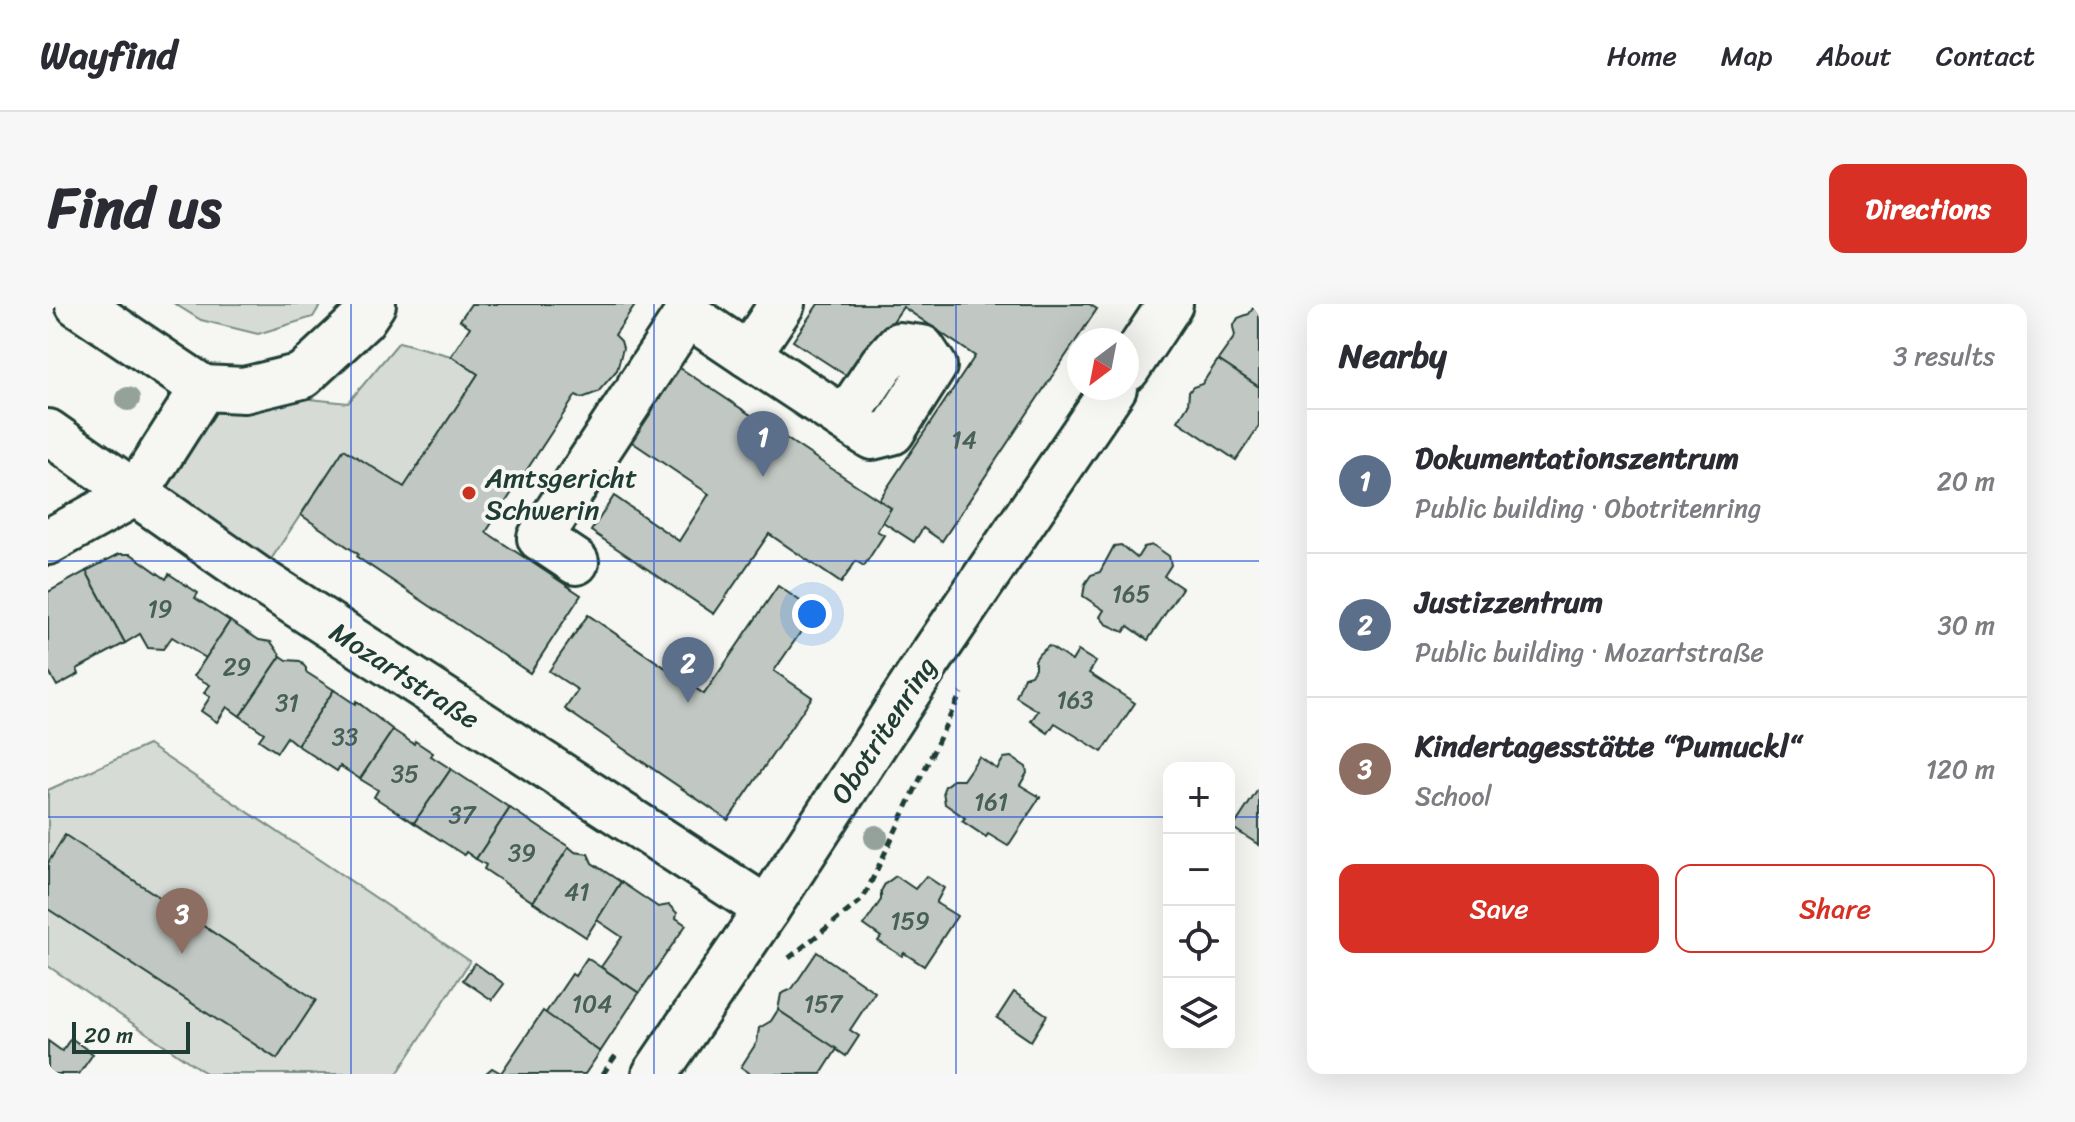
<!DOCTYPE html>
<meta charset="utf-8">
<style>
body{margin:0;font-family:Sriracha,sans-serif;background:#f7f7f7;color:#2b2b33}
.controls{position:absolute;right:24px;bottom:24px;display:grid;overflow:hidden;border-radius:16px;box-shadow:0 8px 32px #0002}
.controls button{width:72px;height:72px;display:grid;place-items:center;padding:0;border:0;border-bottom:2px solid #e1e1e2;background:#fff;color:#2b2b33;font:40px sans-serif}
.compass{position:absolute;left:1019px;top:24px;width:72px;height:72px;border-radius:50%;background:#fff;box-shadow:0 8px 32px #0002;rotate:212deg}
.scale{position:absolute;left:24px;bottom:20px;width:118px;box-sizing:border-box;padding-left:8px;border:4px solid #1f3d34;border-top:0;font-size:22px;line-height:28px;white-space:nowrap;color:#1f3d34;-webkit-text-stroke:6px #f6f6f2;paint-order:stroke}
.you{position:absolute;left:764px;top:310px;width:28px;height:28px;margin:-20px;border:6px solid #fff;border-radius:50%;background:#1a73e8;box-shadow:0 0 0 12px #1a73e833}
.badge{display:grid;place-items:center;width:52px;height:52px;border-radius:50%;background:#d93025;color:#fff;font-size:26px;font-weight:700}
.pin{position:absolute;translate:-50% -66px;filter:drop-shadow(0 2px 4px #0008)}
.pin::after{content:'';position:absolute;top:42px;width:28px;height:24px;background:inherit;clip-path:polygon(0 0,100% 0,50% 100%)}
.list{margin:0;padding:0;list-style:none}
h2{display:flex;justify-content:space-between;align-items:center;height:104px;margin:0;padding:0 32px;font-size:34px}
h2 small{font-size:26px;font-weight:400;color:#7c7c81}
.list li{display:grid;grid-template-columns:52px 1fr auto;gap:24px;align-items:center;box-sizing:border-box;height:144px;padding:0 32px;border-top:2px solid #e1e1e2}
.list b{display:block;font-size:30px;white-space:nowrap}
.list p{margin:0;font-size:26px;white-space:nowrap;color:#7c7c81}
.list em{font-size:26px;font-style:normal;color:#7c7c81}
.actions{display:flex;gap:16px;padding:24px 32px}
.actions a{flex:1;padding:18px 0;border:2px solid #d93025;border-radius:16px;text-align:center;font-size:28px;color:#d93025}
.actions .main{background:#d93025;color:#fff}
.icon{flex:none;width:44px;height:44px;fill:none;stroke:currentColor;stroke-width:2;stroke-linecap:round;stroke-linejoin:round}
.map{position:relative;flex:none;width:1211px;height:770px;overflow:hidden;border-radius:16px}
header{display:flex;align-items:center;gap:48px;box-sizing:border-box;height:112px;padding:0 40px;background:#fff;border-bottom:2px solid #e1e1e2}
header strong{font-size:38px}
nav{display:flex;gap:44px;margin-inline-start:auto;font-size:28px}
.intro{display:flex;align-items:center;justify-content:space-between;box-sizing:border-box;height:192px;padding:0 48px}
h1{margin:0;font-size:56px}
.button{padding:20px 36px;border-radius:16px;background:#d93025;color:#fff;font-size:28px;font-weight:700}
main{display:flex;gap:48px;padding:0 48px}
aside{flex:1;background:#fff;border-radius:16px;box-shadow:0 8px 32px #0002}
.map>svg:first-child{display:block}
.green{fill:#d6dbd6;stroke:#7a8c85;stroke-width:2}
.building{fill:#c1c8c3;stroke:#1f3d34;stroke-width:2}
.lines{fill:none;stroke-linecap:round;stroke-linejoin:round}
.minor-casing{stroke:#1f3d34;stroke-width:50}
.path{stroke:#1f3d34;stroke-width:5;stroke-dasharray:8 6;stroke-linecap:butt}
.minor{stroke:#f6f6f2;stroke-width:44}
.tree{fill:#94a29b}
.grid{fill:none;stroke:#1d4ed8;stroke-width:2;stroke-opacity:0.55}
.poi-dot{fill:#c8321e;stroke:#f6f6f2;stroke-width:3}
.labels{text-anchor:middle;stroke-width:8;stroke-linejoin:round;paint-order:stroke}
.number-label{font-size:24px;fill:#486058}
.poi-label{font-size:28px;fill:#1f3d34;stroke:#f6f6f2;text-anchor:start}
.street-label{font-size:28px;fill:#1f3d34;stroke:#f6f6f2}
</style>
<header>
<strong>Wayfind</strong>
<nav><a>Home</a><a>Map</a><a>About</a><a>Contact</a></nav>
</header>
<div class="intro"><h1>Find us</h1><a class="button">Directions</a></div>
<main>
<div class="map">
<svg width="1211" height="770" viewBox="0 0 1211 770">
<rect width="100%" height="100%" fill="#f6f6f2"/>
<filter id="ink" filterUnits="userSpaceOnUse"><feTurbulence type="fractalNoise" baseFrequency=".0125" numOctaves="2"/><feDisplacementMap in="SourceGraphic" scale="16" xChannelSelector="R" yChannelSelector="G"/><feConvolveMatrix kernelMatrix="1 2 1 2 8 2 1 2 1" color-interpolation-filters="sRGB"/></filter>
<g filter="url(#ink)">
<g class="green">
<path d="M 127,0 L 273,0 L 265,13 L 210,30 L 153,16 Z"/>
<path d="M 351,38 L 403,52 L 430,70 L 356,183 L 296,145 L 210,275 L 88,189 L 155,84 L 300,99 Z"/>
<path d="M 100,441 L 422,657 L 349,770 L 159,770 L 0,662 L 0,486 Z"/>
</g>
<g class="building">
<path d="M 423,0 L 588,0 L 567,31 L 573,37 L 575,44 L 569,66 L 550,88 L 534,94 L 528,91 L 438,228 L 533,291 L 482,369 L 309,253 L 310,250 L 253,211 L 296,145 L 356,183 L 430,70 L 403,52 L 422,23 L 412,16 Z"/>
<path d="M 770,0 L 1041,0 L 1049,5 L 894,237 L 875,224 L 866,238 L 835,218 L 843,204 L 831,196 L 927,52 L 855,3 L 805,76 L 745,37 Z"/>
<path d="M 1208,0 L 1211,0 L 1211,83 L 1170,56 L 1187,32 L 1185,23 L 1190,14 L 1201,10 Z"/>
<path d="M 620,56 L 843,204 L 829,227 L 836,231 L 816,262 L 808,257 L 793,279 L 721,230 L 666,310 L 543,227 L 566,192 L 631,237 L 661,190 L 572,130 Z"/>
<path d="M 1170,56 L 1211,83 L 1211,122 L 1188,156 L 1130,117 L 1140,101 L 1141,88 L 1145,83 L 1154,80 Z"/>
<path d="M 1073,241 L 1089,254 L 1096,243 L 1105,241 L 1121,252 L 1123,261 L 1116,272 L 1134,284 L 1100,336 L 1080,322 L 1076,328 L 1058,320 L 1052,313 L 1056,306 L 1035,292 L 1037,280 L 1043,271 L 1052,268 L 1066,242 Z"/>
<path d="M 71,250 L 83,250 L 118,275 L 121,270 L 150,289 L 147,294 L 182,317 L 158,354 L 124,333 L 115,345 L 100,344 L 92,330 L 77,339 L 38,267 Z"/>
<path d="M 38,267 L 77,339 L 29,365 L 31,370 L 9,382 L 0,366 L 0,288 Z"/>
<path d="M 730,282 L 767,307 L 726,367 L 764,393 L 680,516 L 517,405 L 530,386 L 501,367 L 540,311 L 656,390 Z"/>
<path d="M 182,317 L 211,336 L 223,338 L 233,352 L 192,412 L 179,403 L 169,418 L 153,407 L 162,393 L 156,389 L 162,381 L 146,372 Z"/>
<path d="M 1001,342 L 1024,357 L 1030,347 L 1048,358 L 1041,369 L 1087,399 L 1054,448 L 1007,419 L 1000,429 L 983,417 L 990,407 L 968,393 L 976,373 L 983,371 L 987,364 L 987,356 L 991,350 Z"/>
<path d="M 233,352 L 239,356 L 252,357 L 258,364 L 258,368 L 286,386 L 249,441 L 239,433 L 229,448 L 211,436 L 216,429 L 192,412 Z"/>
<path d="M 286,386 L 307,400 L 308,397 L 345,426 L 312,475 L 292,462 L 289,467 L 249,441 Z"/>
<path d="M 345,426 L 366,440 L 367,437 L 385,449 L 383,452 L 403,465 L 366,519 L 326,493 L 330,486 L 312,475 Z"/>
<path d="M 931,453 L 949,465 L 956,454 L 963,453 L 978,463 L 979,469 L 972,481 L 992,493 L 960,542 L 940,530 L 938,533 L 914,517 L 917,514 L 897,500 L 895,487 L 897,482 L 905,476 L 915,476 Z"/>
<path d="M 403,465 L 462,504 L 428,555 L 418,548 L 416,551 L 366,519 Z"/>
<path d="M 1211,484 L 1211,541 L 1185,524 Z"/>
<path d="M 462,504 L 521,543 L 485,598 L 436,565 L 438,561 L 428,555 Z"/>
<path d="M 17,531 L 268,696 L 229,755 L 0,605 L 0,559 Z"/>
<path d="M 521,543 L 527,548 L 540,550 L 544,559 L 573,578 L 538,633 L 485,598 Z"/>
<path d="M 848,572 L 867,585 L 878,572 L 896,584 L 888,599 L 909,612 L 876,662 L 856,649 L 854,652 L 830,637 L 833,633 L 816,621 L 833,596 L 833,587 L 837,580 Z"/>
<path d="M 573,578 L 610,603 L 621,601 L 629,609 L 628,614 L 638,621 L 591,689 L 553,663 L 574,633 L 549,616 Z"/>
<path d="M 769,648 L 827,688 L 802,726 L 811,732 L 798,752 L 730,706 L 733,690 L 744,685 Z"/>
<path d="M 539,654 L 591,689 L 552,748 L 497,710 L 524,670 L 527,672 Z"/>
<path d="M 427,659 L 456,680 L 444,696 L 415,676 Z"/>
<path d="M 966,688 L 999,711 L 983,737 L 949,714 Z"/>
<path d="M 730,706 L 789,745 L 773,770 L 703,770 L 693,763 L 709,738 L 711,724 L 723,717 Z"/>
<path d="M 495,707 L 552,748 L 537,770 L 437,770 L 444,764 L 453,769 Z"/>
<path d="M 23,734 L 45,750 L 31,770 L 0,770 L 0,737 L 14,747 Z"/>
</g>
<g class="lines">
<g class="minor-casing">
<g id="minor">
<path d="M 30,0 L 155,84"/>
<path d="M 734,0 L 700,51 L 824,133 L 844,128 L 886,62 L 874,44 L 851,41 L 834,60 L 797,115"/>
<path d="M 1079,65 L 1122,0"/>
<path d="M 592,81 L 639,10 L 700,51"/>
<path d="M 0,128 L 210,275 L 719,605"/>
<path d="M 0,238 L 88,189 L 155,84 L 196,86 L 254,72 L 314,16 L 325,0"/>
<path d="M 528,258 L 492,234 L 584,94"/>
<path d="M 607,770 L 719,605 L 877,362 L 1066,84"/>
</g>
</g>
<g class="path">
<path d="M 741,654 L 815,595 L 913,389"/>
<path d="M 555,770 L 568,751"/>
</g>
<use href="#minor" class="minor"/>
</g>
<g class="tree">
<circle cx="80" cy="95" r="12"/>
<circle cx="828" cy="533" r="12"/>
</g>
</g>
<path class="grid" d="M 303,0 L 303,770M 606,0 L 606,770M 908,0 L 908,770M 0,257 L 1211,257M 0,513 L 1121,513M 1181,513 L 1211,513"/>
<circle class="poi-dot" cx="421" cy="189" r="8"/>
<g class="labels">
<g class="number-label">
<text x="916" y="144">14</text>
<text x="1083" y="298">165</text>
<text x="112" y="313">19</text>
<text x="189" y="371">29</text>
<text x="1027" y="404">163</text>
<text x="239" y="407">31</text>
<text x="297" y="441">33</text>
<text x="357" y="478">35</text>
<text x="943" y="506">161</text>
<text x="414" y="519">37</text>
<text x="474" y="557">39</text>
<text x="529" y="596">41</text>
<text x="862" y="625">159</text>
<text x="544" y="708">104</text>
<text x="775" y="708">157</text>
</g>
<g class="poi-label">
<text x="437" y="183">Amtsgericht<tspan x="437" dy="32">Schwerin</tspan></text>
</g>
<g class="street-label">
<text transform="translate(357 371) rotate(33)" y="10">Mozartstraße</text>
<text transform="translate(835 426) rotate(-57)" y="10">Obotritenring</text>
</g>
</g>
</svg>
<div class="controls">
<button>+</button>
<button>−</button>
<button><svg class="icon" aria-label="locate" viewBox="0 0 24 24"><circle cx="12" cy="12" r="6"/><path d="M12 2v4M12 18v4M2 12h4M18 12h4"/></svg></button>
<button><svg class="icon" aria-label="layers" viewBox="0 0 24 24"><path d="M12 4l9 5-9 5-9-5zM3 14l9 5 9-5"/></svg></button>
</div>
<svg class="compass" viewBox="-18 -18 36 36"><path d="M0-13l5 13h-10z" fill="#e53935"/><path d="M0 13l5-13h-10z" fill="#7c7c81"/></svg>
<div class="scale">20 m</div>
<div class="you"></div>
<div class="pin badge" style="left:715px;top:173px;background:#5c6f8a">1</div>
<div class="pin badge" style="left:640px;top:399px;background:#5c6f8a">2</div>
<div class="pin badge" style="left:134px;top:650px;background:#8d6e63">3</div>
</div>
<aside>
<h2>Nearby<small>3 results</small></h2>
<ul class="list">
<li><span class="badge" style="background:#5c6f8a">1</span><div><b>Dokumentationszentrum</b><p>Public building · Obotritenring</p></div><em>20 m</em></li>
<li><span class="badge" style="background:#5c6f8a">2</span><div><b>Justizzentrum</b><p>Public building · Mozartstraße</p></div><em>30 m</em></li>
<li><span class="badge" style="background:#8d6e63">3</span><div><b>Kindertagesstätte “Pumuckl“</b><p>School</p></div><em>120 m</em></li>
</ul>
<div class="actions"><a class="main">Save</a><a>Share</a></div>
</aside>
</main>
